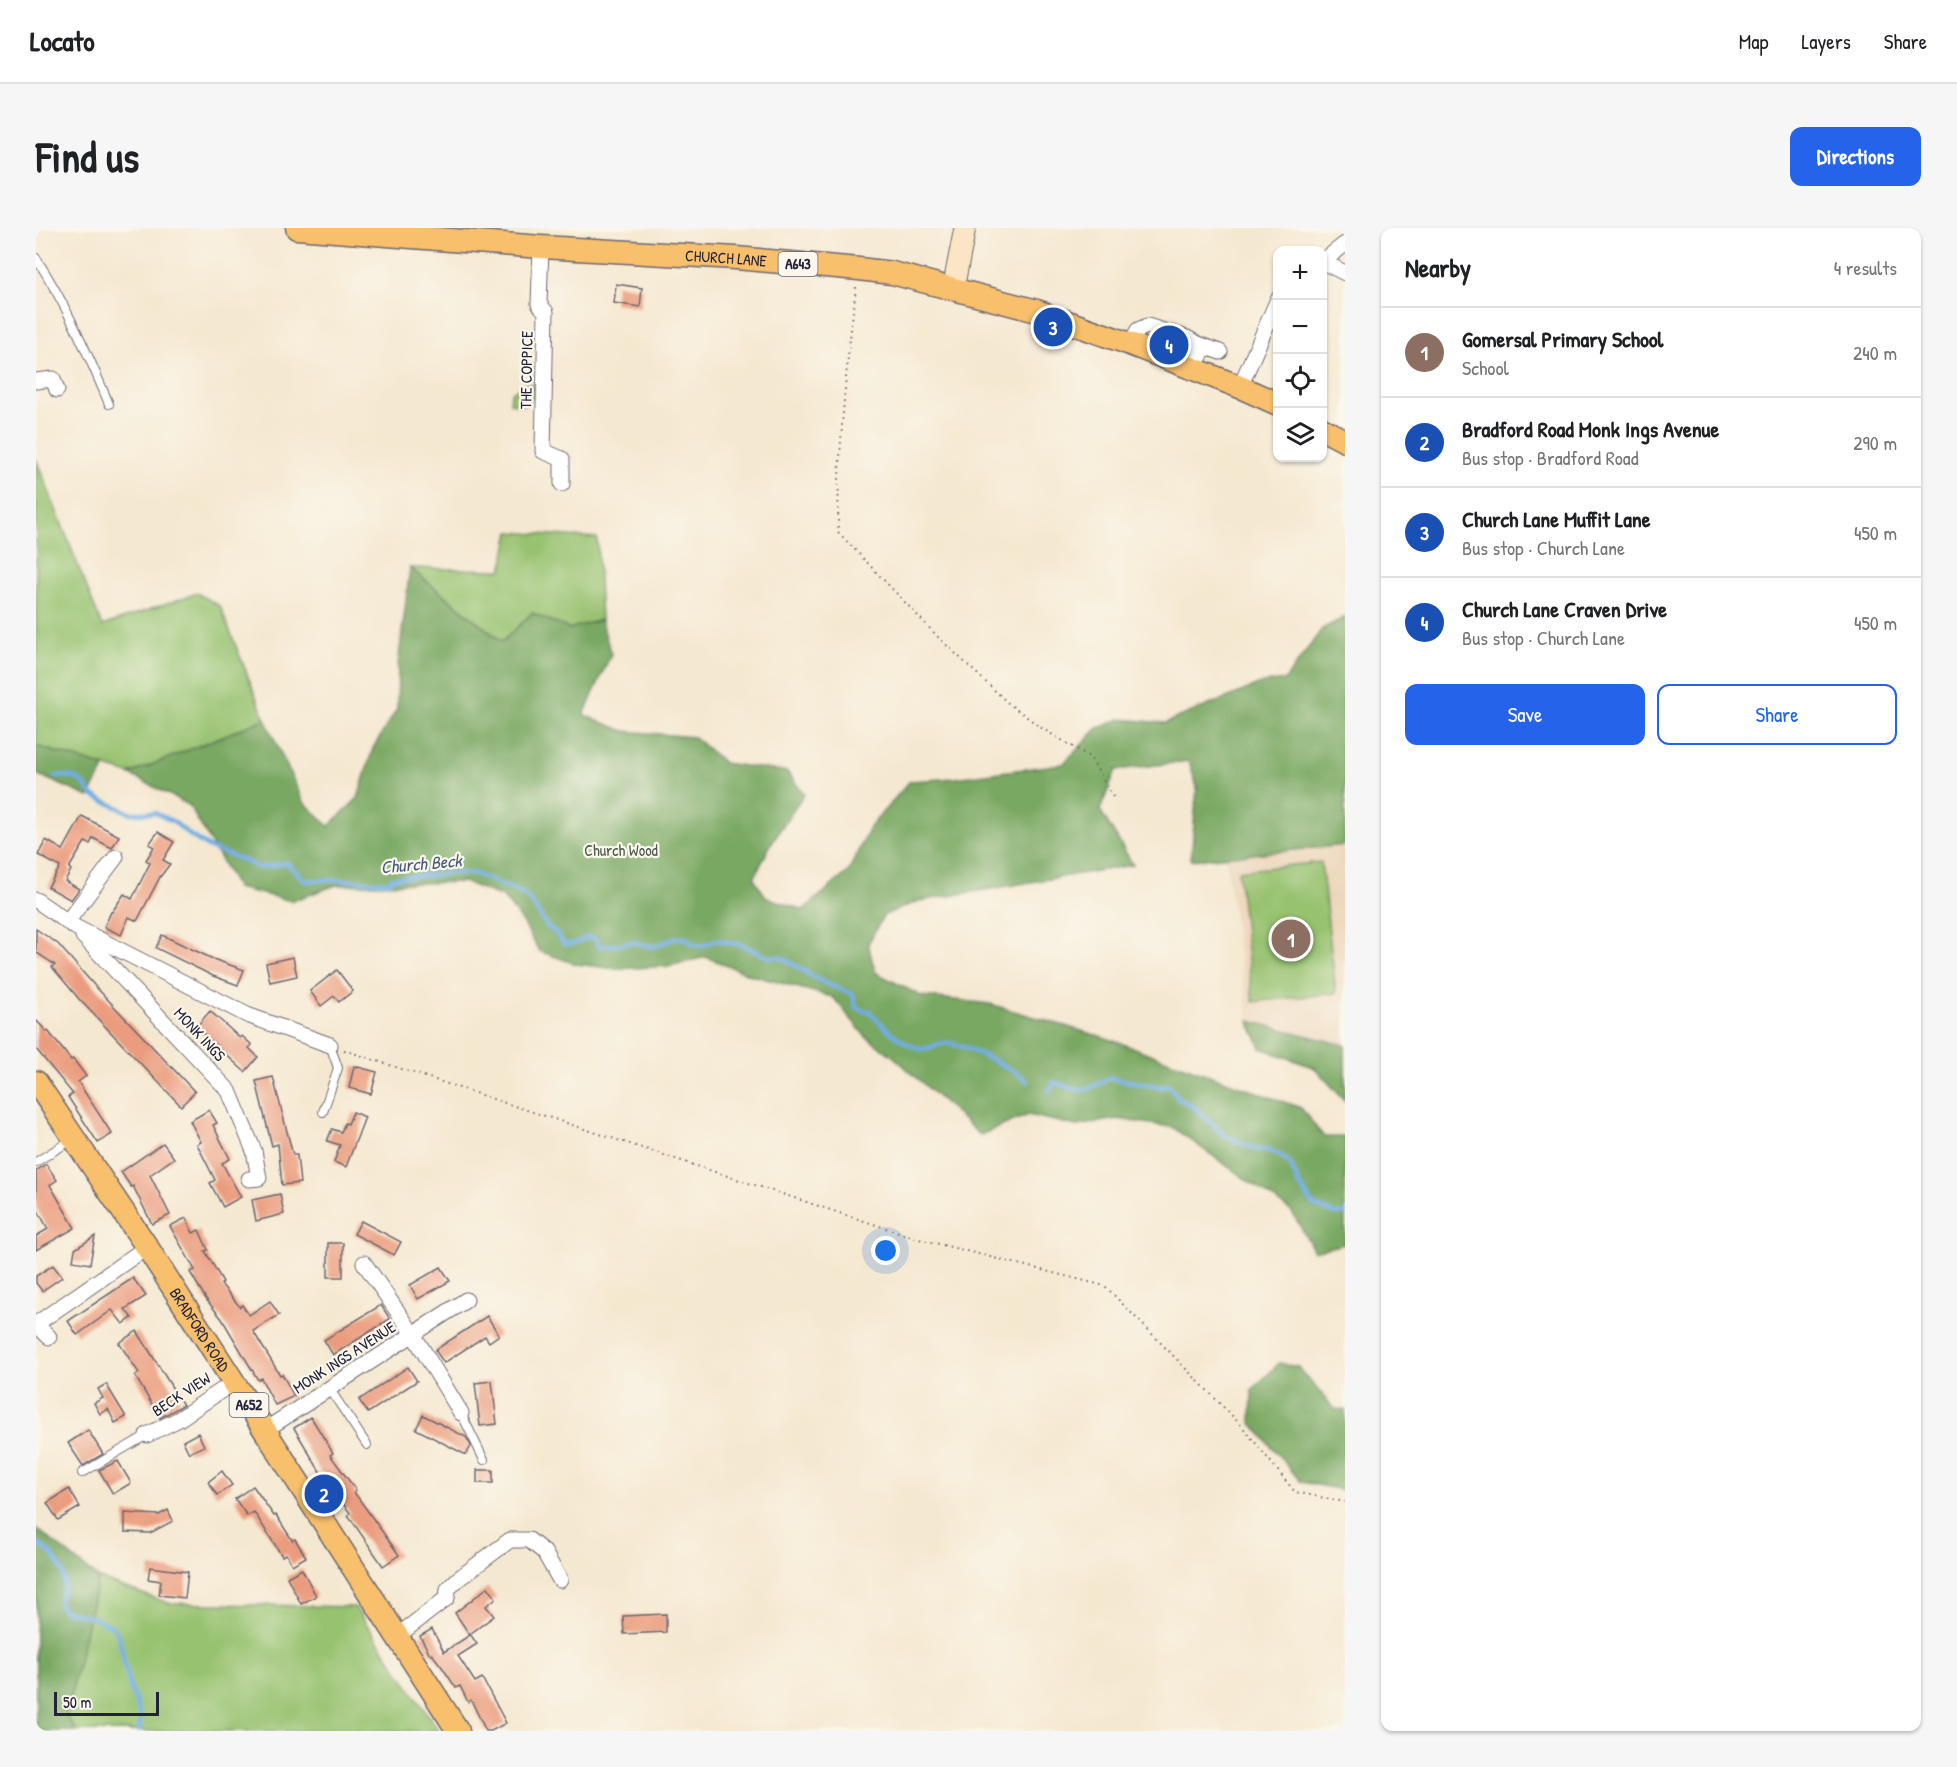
<!DOCTYPE html>
<meta charset="utf-8">
<style>
body{margin:0;font-family:"Patrick Hand",sans-serif;background:#f6f6f6;color:#202124}
.controls{position:absolute;right:18px;top:18px;display:grid;overflow:hidden;border-radius:12px;box-shadow:0 2px 4px #0004}
.controls button{width:54px;height:54px;display:grid;place-items:center;padding:0;border:0;border-bottom:2px solid #e0e0e0;background:#fff;color:#202124;font:30px sans-serif}
.scale{position:absolute;left:18px;bottom:15px;width:105px;box-sizing:border-box;padding-left:6px;border:3px solid #22223b;border-top:0;font-size:16px;line-height:21px;white-space:nowrap;color:#22223b;-webkit-text-stroke:4px #fbf7ec;paint-order:stroke}
.you{position:absolute;left:850px;top:1023px;width:21px;height:21px;margin:-15px;border:4px solid #fff;border-radius:50%;background:#1a73e8;box-shadow:0 0 0 9px #1a73e833}
.badge{display:grid;place-items:center;width:39px;height:39px;border-radius:50%;background:#2563eb;color:#fff;font-size:20px;font-weight:700}
.pin{position:absolute;translate:-50% -50%;border:3px solid #fff;box-shadow:0 2px 6px #0006}
.list{margin:0;padding:0;list-style:none}
h2{display:flex;justify-content:space-between;align-items:center;height:78px;margin:0;padding:0 24px;font-size:26px}
h2 small{font-size:20px;font-weight:400;color:#757577}
.list li{display:grid;grid-template-columns:39px 1fr auto;gap:18px;align-items:center;box-sizing:border-box;height:90px;padding:0 24px;border-top:2px solid #e0e0e0}
.list b{display:block;font-size:22px;white-space:nowrap}
.list p{margin:0;font-size:20px;white-space:nowrap;color:#757577}
.list em{font-size:20px;font-style:normal;color:#757577}
.actions{display:flex;gap:12px;padding:18px 24px}
.actions a{flex:1;padding:14px 0;border:2px solid #2563eb;border-radius:12px;text-align:center;font-size:21px;color:#2563eb}
.actions .main{background:#2563eb;color:#fff}
.icon{flex:none;width:33px;height:33px;fill:none;stroke:currentColor;stroke-width:2;stroke-linecap:round;stroke-linejoin:round}
.map{position:relative;flex:none;width:1309px;height:1503px;overflow:hidden;border-radius:12px}
header{display:flex;align-items:center;gap:36px;box-sizing:border-box;height:84px;padding:0 30px;background:#fff;border-bottom:2px solid #e0e0e0}
header strong{font-size:28px}
nav{display:flex;gap:33px;margin-inline-start:auto;font-size:21px}
.intro{display:flex;align-items:center;justify-content:space-between;box-sizing:border-box;height:144px;padding:0 36px}
h1{margin:0;font-size:42px}
.button{padding:15px 27px;border-radius:12px;background:#2563eb;color:#fff;font-size:21px;font-weight:700}
main{display:flex;gap:36px;padding:0 36px}
aside{flex:1;background:#fff;border-radius:12px;box-shadow:0 2px 4px #0004}
.map>svg:first-child{display:block}
.built{fill:#edd7bb}
.green{fill:#97c270;stroke:#5c7256;stroke-width:1.5}
.forest{fill:#79a862;stroke:#4e654e;stroke-width:1.5}
.lines{fill:none;stroke-linecap:round;stroke-linejoin:round}
.stream{stroke:#72ade3;stroke-width:4.5}
.building{fill:#eb9c7e}
.lane-casing{stroke:#6c676f;stroke-width:10}
.street-casing{stroke:#6c676f;stroke-width:17}
.secondary-casing{stroke:#6c676f;stroke-width:23}
.primary-casing{stroke:#6c676f;stroke-width:25}
.path{stroke:#6c676f;stroke-width:2;stroke-dasharray:1.5 4.5;stroke-linecap:butt}
.lane{stroke:#fff;stroke-width:8}
.street{stroke:#fff;stroke-width:15}
.secondary{stroke:#fce5c4;stroke-width:21}
.primary{stroke:#f8bf6c;stroke-width:22}
.labels{text-anchor:middle;stroke-width:4.5;stroke-linejoin:round;paint-order:stroke}
.shield{fill:#fbf7ec;stroke:#636270;stroke-width:1.5}
.shield-label{font-size:15px;font-weight:bold;fill:#22223b}
.street-label{font-size:16px;fill:#22223b;stroke:#fbf7ec}
.park-label{font-size:16px;fill:#4b5a4e;stroke:#fbf7ec}
.water-label{font-size:18px;font-style:italic;fill:#425a7e;stroke:#fbf7ec}
</style>
<header>
<strong>Locato</strong>
<nav><a>Map</a><a>Layers</a><a>Share</a></nav>
</header>
<div class="intro"><h1>Find us</h1><a class="button">Directions</a></div>
<main>
<div class="map">
<svg width="1309" height="1503" viewBox="0 0 1309 1503">
<rect width="100%" height="100%" fill="#fbf7ec"/>
<filter id="ink" filterUnits="userSpaceOnUse"><feTurbulence type="fractalNoise" baseFrequency=".0167" numOctaves="2"/><feDisplacementMap in="SourceGraphic" scale="12" xChannelSelector="R" yChannelSelector="G"/><feConvolveMatrix kernelMatrix="1 2 1 2 8 2 1 2 1" color-interpolation-filters="sRGB"/></filter>
<filter id="wash" filterUnits="userSpaceOnUse"><feTurbulence type="fractalNoise" baseFrequency=".008" numOctaves="4" result="noise"/><feDisplacementMap in="SourceGraphic" scale="24" xChannelSelector="R" yChannelSelector="G"/><feGaussianBlur stdDeviation="1.35" result="paint"/><feColorMatrix in="noise" values="0 0 0 0 0 0 0 0 0 0 0 0 0 0 0 0 0 1.4 0 .05"/><feComposite in="paint" operator="in"/></filter>
<g filter="url(#wash)">
<rect width="100%" height="100%" fill="#f5e8d0"/>
<path class="built" d="M 1309,617 L 1309,817 L 1213,793 L 1189,629 Z"/>
<g class="green">
<path d="M 488,156 L 495,156 L 496,159 L 498,159 L 497,170 L 488,177 L 474,175 L 475,165 Z"/>
<path d="M 0,231 L 66,398 L 161,365 L 184,378 L 229,491 L 93,546 L 0,518 Z"/>
<path d="M 474,304 L 561,310 L 565,392 L 533,401 L 496,385 L 467,414 L 374,340 L 466,342 Z"/>
<path d="M 1285,634 L 1300,765 L 1217,774 L 1202,643 Z"/>
<path d="M 62,1350 L 132,1375 L 319,1379 L 403,1503 L 41,1503 L 30,1488 Z"/>
</g>
<g class="forest">
<path d="M 374,340 L 466,414 L 496,385 L 533,401 L 565,392 L 575,426 L 548,487 L 588,503 L 658,509 L 688,535 L 751,544 L 768,566 L 736,614 L 718,650 L 730,669 L 767,682 L 812,644 L 834,599 L 874,553 L 919,550 L 1027,536 L 1061,501 L 1084,491 L 1129,495 L 1227,455 L 1249,452 L 1286,401 L 1309,389 L 1309,617 L 1155,632 L 1161,559 L 1153,533 L 1080,542 L 1064,582 L 1097,637 L 883,673 L 848,687 L 832,716 L 839,744 L 885,768 L 954,776 L 1073,811 L 1265,880 L 1288,909 L 1309,909 L 1309,1016 L 1278,1023 L 1256,984 L 1136,899 L 1081,891 L 1041,898 L 992,887 L 944,907 L 858,829 L 829,808 L 797,769 L 715,747 L 670,729 L 633,738 L 581,741 L 540,736 L 503,723 L 486,693 L 467,669 L 428,654 L 300,657 L 256,673 L 201,660 L 153,577 L 93,546 L 229,491 L 267,573 L 293,598 L 322,570 L 337,520 L 361,481 L 362,437 Z"/>
<path d="M 0,518 L 69,539 L 53,569 L 0,546 Z"/>
<path d="M 1213,793 L 1309,817 L 1309,873 L 1279,840 L 1225,820 Z"/>
<path d="M 1243,1135 L 1262,1139 L 1299,1181 L 1309,1182 L 1309,1262 L 1265,1254 L 1215,1194 L 1216,1162 Z"/>
<path d="M 0,1300 L 62,1350 L 30,1488 L 41,1503 L 0,1503 Z"/>
</g>
<g class="lines">
<g class="stream">
<path d="M 19,548 L 38,549 L 47,555 L 57,568 L 94,585 L 119,585 L 138,594 L 155,608 L 174,620 L 207,632 L 223,640 L 251,635 L 270,653 C 298,650 326,654 354,654 L 356,650 L 421,645 L 439,646 L 490,667 L 511,698 L 521,706 L 528,716 L 537,716 L 553,709 L 559,711 L 563,718 L 580,717 L 597,714 L 617,719 L 640,710 L 650,710 L 657,716 L 665,718 L 682,712 L 709,718 L 732,729 L 745,729 L 788,755 L 817,766 L 820,779 L 828,783 L 833,783 C 847,798 861,812 881,820 C 892,824 900,814 912,815 C 928,817 966,836 981,845 C 985,847 988,851 991,854"/>
<path d="M 1013,863 L 1018,854 L 1038,861 L 1050,862 L 1074,850 L 1125,859 L 1133,857 L 1143,871 L 1158,879 L 1188,907 L 1219,921 L 1231,922 L 1242,926 L 1254,935 L 1263,956 L 1277,977 L 1299,986 L 1309,985"/>
<path d="M 0,1315 C 14,1321 30,1340 28,1357 C 27,1363 24,1370 23,1376 L 27,1382 L 61,1391 L 76,1398 L 83,1408 L 92,1452 L 105,1489 L 103,1503"/>
</g>
</g>
<g id="blocks">
<g class="building">
<path d="M 580,56 L 606,60 L 604,79 L 578,75 Z"/>
<path d="M 46,588 L 83,608 L 76,620 L 57,610 L 54,616 L 49,614 L 33,640 L 35,642 L 29,653 L 43,661 L 35,672 L 12,659 L 24,639 L 2,627 L 10,612 L 27,622 Z"/>
<path d="M 122,604 L 138,614 L 127,632 L 134,636 L 124,649 L 101,693 L 93,689 L 85,707 L 68,699 L 75,684 L 76,684 L 88,666 L 96,671 L 114,635 L 110,632 L 118,619 L 113,616 Z"/>
<path d="M 0,701 L 22,716 L 58,757 L 159,864 L 145,878 L 43,771 L 16,739 L 19,737 L 0,724 Z"/>
<path d="M 126,707 L 177,731 L 208,742 L 202,757 L 177,748 L 120,720 Z"/>
<path d="M 257,729 L 261,748 L 234,754 L 230,735 Z"/>
<path d="M 301,742 L 317,763 L 303,774 L 298,768 L 285,778 L 274,763 Z"/>
<path d="M 174,783 L 204,810 L 206,808 L 216,817 L 213,820 L 222,829 L 209,844 L 160,799 Z"/>
<path d="M 0,792 L 11,804 L 12,803 L 35,832 L 37,831 L 50,848 L 42,854 L 76,906 L 62,915 L 32,869 L 37,866 L 0,821 Z"/>
<path d="M 318,838 L 341,844 L 335,866 L 313,860 Z"/>
<path d="M 237,849 L 257,927 L 261,927 L 264,955 L 246,957 L 242,916 L 236,918 L 229,890 L 220,853 Z"/>
<path d="M 173,882 L 181,895 L 177,897 L 194,931 L 186,935 L 205,969 L 187,979 L 174,955 L 179,952 L 161,916 L 165,914 L 154,893 Z"/>
<path d="M 317,884 L 329,889 L 310,939 L 298,934 L 304,917 L 291,913 L 296,901 L 305,904 L 309,895 L 312,896 Z"/>
<path d="M 127,915 L 138,930 L 114,947 L 134,987 L 116,996 L 97,958 L 95,959 L 85,944 Z"/>
<path d="M 10,936 L 21,952 L 14,957 L 39,1000 L 0,1022 L 0,1008 L 12,1001 L 0,979 L 0,943 Z"/>
<path d="M 244,966 L 248,986 L 220,993 L 216,972 Z"/>
<path d="M 150,990 L 157,1005 L 163,1002 L 172,1022 L 169,1023 L 187,1054 L 185,1056 L 204,1079 L 206,1077 L 213,1087 L 234,1073 L 243,1087 L 217,1103 L 244,1147 L 246,1146 L 258,1168 L 239,1177 L 225,1150 L 222,1152 L 186,1091 L 170,1071 L 154,1044 L 159,1042 L 134,998 Z"/>
<path d="M 325,993 L 365,1014 L 358,1027 L 318,1006 Z"/>
<path d="M 59,1008 L 54,1036 L 37,1033 L 39,1021 Z"/>
<rect x="292" y="1015" width="15" height="34"/>
<path d="M 17,1037 L 26,1049 L 6,1063 L 0,1055 L 0,1048 Z"/>
<path d="M 405,1039 L 414,1053 L 382,1071 L 374,1057 Z"/>
<path d="M 97,1050 L 110,1068 L 89,1081 L 96,1090 L 87,1096 L 76,1082 L 41,1107 L 32,1093 Z"/>
<path d="M 345,1077 L 354,1091 L 297,1127 L 288,1112 Z"/>
<path d="M 451,1088 L 463,1107 L 453,1114 L 449,1108 L 408,1135 L 399,1122 Z"/>
<path d="M 101,1103 L 147,1177 L 124,1190 L 99,1148 L 103,1145 L 83,1115 Z"/>
<path d="M 372,1139 L 381,1153 L 332,1185 L 323,1172 Z"/>
<path d="M 456,1153 L 461,1196 L 444,1198 L 439,1155 Z"/>
<path d="M 70,1156 L 90,1189 L 79,1195 L 72,1181 L 64,1186 L 58,1175 L 67,1170 L 62,1161 Z"/>
<path d="M 387,1187 L 430,1209 L 435,1218 L 430,1227 L 380,1201 Z"/>
<path d="M 275,1189 L 297,1225 L 294,1227 L 320,1262 L 318,1264 L 363,1327 L 347,1338 L 312,1287 L 314,1285 L 286,1247 L 258,1200 Z"/>
<path d="M 52,1202 L 67,1226 L 47,1238 L 32,1215 Z"/>
<path d="M 162,1205 L 168,1218 L 153,1225 L 147,1213 Z"/>
<path d="M 82,1233 L 95,1255 L 77,1266 L 63,1242 Z"/>
<rect x="441" y="1242" width="16" height="13"/>
<path d="M 186,1243 L 196,1257 L 181,1267 L 172,1254 Z"/>
<path d="M 217,1258 L 238,1288 L 240,1287 L 256,1312 L 259,1311 L 270,1329 L 256,1337 L 250,1326 L 246,1328 L 218,1284 L 211,1288 L 199,1271 Z"/>
<path d="M 33,1261 L 44,1279 L 22,1292 L 11,1275 Z"/>
<path d="M 132,1282 L 137,1293 L 114,1305 L 89,1304 L 89,1285 L 123,1287 Z"/>
<path d="M 114,1339 L 152,1344 L 149,1370 L 123,1367 L 125,1353 L 112,1351 Z"/>
<path d="M 266,1341 L 280,1368 L 265,1376 L 251,1349 Z"/>
<path d="M 452,1359 L 460,1370 L 450,1378 L 458,1388 L 434,1406 L 441,1416 L 422,1428 L 439,1454 L 446,1450 L 470,1495 L 455,1503 L 450,1503 L 435,1472 L 432,1474 L 424,1458 L 420,1460 L 406,1439 L 396,1426 L 394,1426 L 384,1408 L 396,1401 L 408,1424 L 434,1407 L 419,1385 Z"/>
<path d="M 630,1386 L 630,1404 L 588,1406 L 587,1388 Z"/>
</g>
</g>
</g>
<g filter="url(#ink)">
<use href="#blocks" fill-opacity="0" stroke="#6c676f" stroke-width="1.5"/>
<g class="lines">
<g class="lane-casing">
<g id="lane">
<path d="M 0,30 C 30,76 52,126 73,176"/>
<path d="M 287,884 L 302,840 L 294,817"/>
<path d="M 0,934 L 37,911"/>
<path d="M 293,1160 L 331,1217"/>
<path d="M 425,1185 L 448,1232"/>
<path d="M 46,1245 L 111,1207"/>
</g>
</g>
<g class="street-casing">
<g id="street">
<path d="M 505,19 L 503,76 L 510,84 L 507,223 L 526,231 L 526,256"/>
<path d="M 1286,34 L 1309,16"/>
<path d="M 1287,34 L 1309,45"/>
<path d="M 1094,116 L 1102,102 L 1111,98 L 1151,110 L 1162,116 L 1165,127 L 1156,140"/>
<path d="M 1162,116 L 1184,124"/>
<path d="M 0,153 L 17,151 L 21,162"/>
<path d="M 1204,159 L 1242,71"/>
<path d="M 0,672 L 39,699 L 211,787 L 294,817"/>
<path d="M 31,694 L 80,629"/>
<path d="M 47,708 L 193,863 L 218,923 L 223,950 L 213,951"/>
<path d="M 328,1035 L 377,1106 L 425,1185"/>
<path d="M 0,1096 L 111,1019"/>
<path d="M 0,1096 L 13,1109"/>
<path d="M 229,1202 L 430,1072"/>
<path d="M 111,1207 L 143,1191 L 198,1154"/>
<path d="M 360,1409 L 411,1370 L 412,1361 L 422,1351 L 474,1312 L 493,1312 L 508,1324 L 524,1352"/>
</g>
</g>
<g class="secondary-casing">
<path id="secondary" d="M 917,61 L 929,0"/>
</g>
<g class="primary-casing">
<g id="primary">
<path id="s1" d="M 261,0 L 505,19 L 700,30 L 823,41 L 856,45 L 1001,83 L 1094,116 L 1204,159 L 1242,176"/>
<path d="M 1286,201 L 1309,213"/>
<path id="s2" d="M 0,854 L 111,1019 L 422,1503"/>
</g>
</g>
<g class="path">
<path d="M 820,59 C 810,142 802,220 802,304 L 902,409 L 972,475 L 1007,501 L 1054,529 L 1077,569"/>
<path d="M 308,822 L 883,1011 L 1069,1058 L 1205,1197 L 1259,1264 L 1309,1274"/>
</g>
<use href="#lane" class="lane"/>
<use href="#street" class="street"/>
<use href="#secondary" class="secondary"/>
<use href="#primary" class="primary"/>
</g>
</g>
<g class="labels">
<g class="shield">
<rect x="742.5" y="24" width="39" height="24" rx="4.5"/>
<rect x="193.5" y="1165" width="39" height="24" rx="4.5"/>
</g>
<g class="shield-label">
<text x="762" y="41">A643</text>
<text x="213" y="1182">A652</text>
</g>
<g class="street-label">
<text dy="6" stroke="none"><textPath href="#s1" startOffset="430">CHURCH LANE</textPath></text>
<text transform="translate(490 142) rotate(-89)" y="6">THE COPPICE</text>
<text transform="translate(164 806) rotate(47)" y="6">MONK INGS</text>
<text dy="6" stroke="none"><textPath href="#s2" startOffset="297">BRADFORD ROAD</textPath></text>
<text transform="translate(308 1129) rotate(-33)" y="6">MONK INGS AVENUE</text>
<text transform="translate(145 1166) rotate(-33)" y="6">BECK VIEW</text>
</g>
<g class="park-label">
<text x="585" y="628">Church Wood</text>
</g>
<g class="water-label">
<text transform="translate(385 636) rotate(-5)" y="6">Church Beck</text>
</g>
</g>
</svg>
<div class="controls">
<button>+</button>
<button>−</button>
<button><svg class="icon" aria-label="locate" viewBox="0 0 24 24"><circle cx="12" cy="12" r="6"/><path d="M12 2v4M12 18v4M2 12h4M18 12h4"/></svg></button>
<button><svg class="icon" aria-label="layers" viewBox="0 0 24 24"><path d="M12 4l9 5-9 5-9-5zM3 14l9 5 9-5"/></svg></button>
</div>
<div class="scale">50 m</div>
<div class="you"></div>
<div class="pin badge" style="left:1255px;top:711px;background:#8d6e63">1</div>
<div class="pin badge" style="left:288px;top:1266px;background:#1a4fb4">2</div>
<div class="pin badge" style="left:1017px;top:99px;background:#1a4fb4">3</div>
<div class="pin badge" style="left:1133px;top:117px;background:#1a4fb4">4</div>
</div>
<aside>
<h2>Nearby<small>4 results</small></h2>
<ul class="list">
<li><span class="badge" style="background:#8d6e63">1</span><div><b>Gomersal Primary School</b><p>School</p></div><em>240 m</em></li>
<li><span class="badge" style="background:#1a4fb4">2</span><div><b>Bradford Road Monk Ings Avenue</b><p>Bus stop · Bradford Road</p></div><em>290 m</em></li>
<li><span class="badge" style="background:#1a4fb4">3</span><div><b>Church Lane Muffit Lane</b><p>Bus stop · Church Lane</p></div><em>450 m</em></li>
<li><span class="badge" style="background:#1a4fb4">4</span><div><b>Church Lane Craven Drive</b><p>Bus stop · Church Lane</p></div><em>450 m</em></li>
</ul>
<div class="actions"><a class="main">Save</a><a>Share</a></div>
</aside>
</main>
